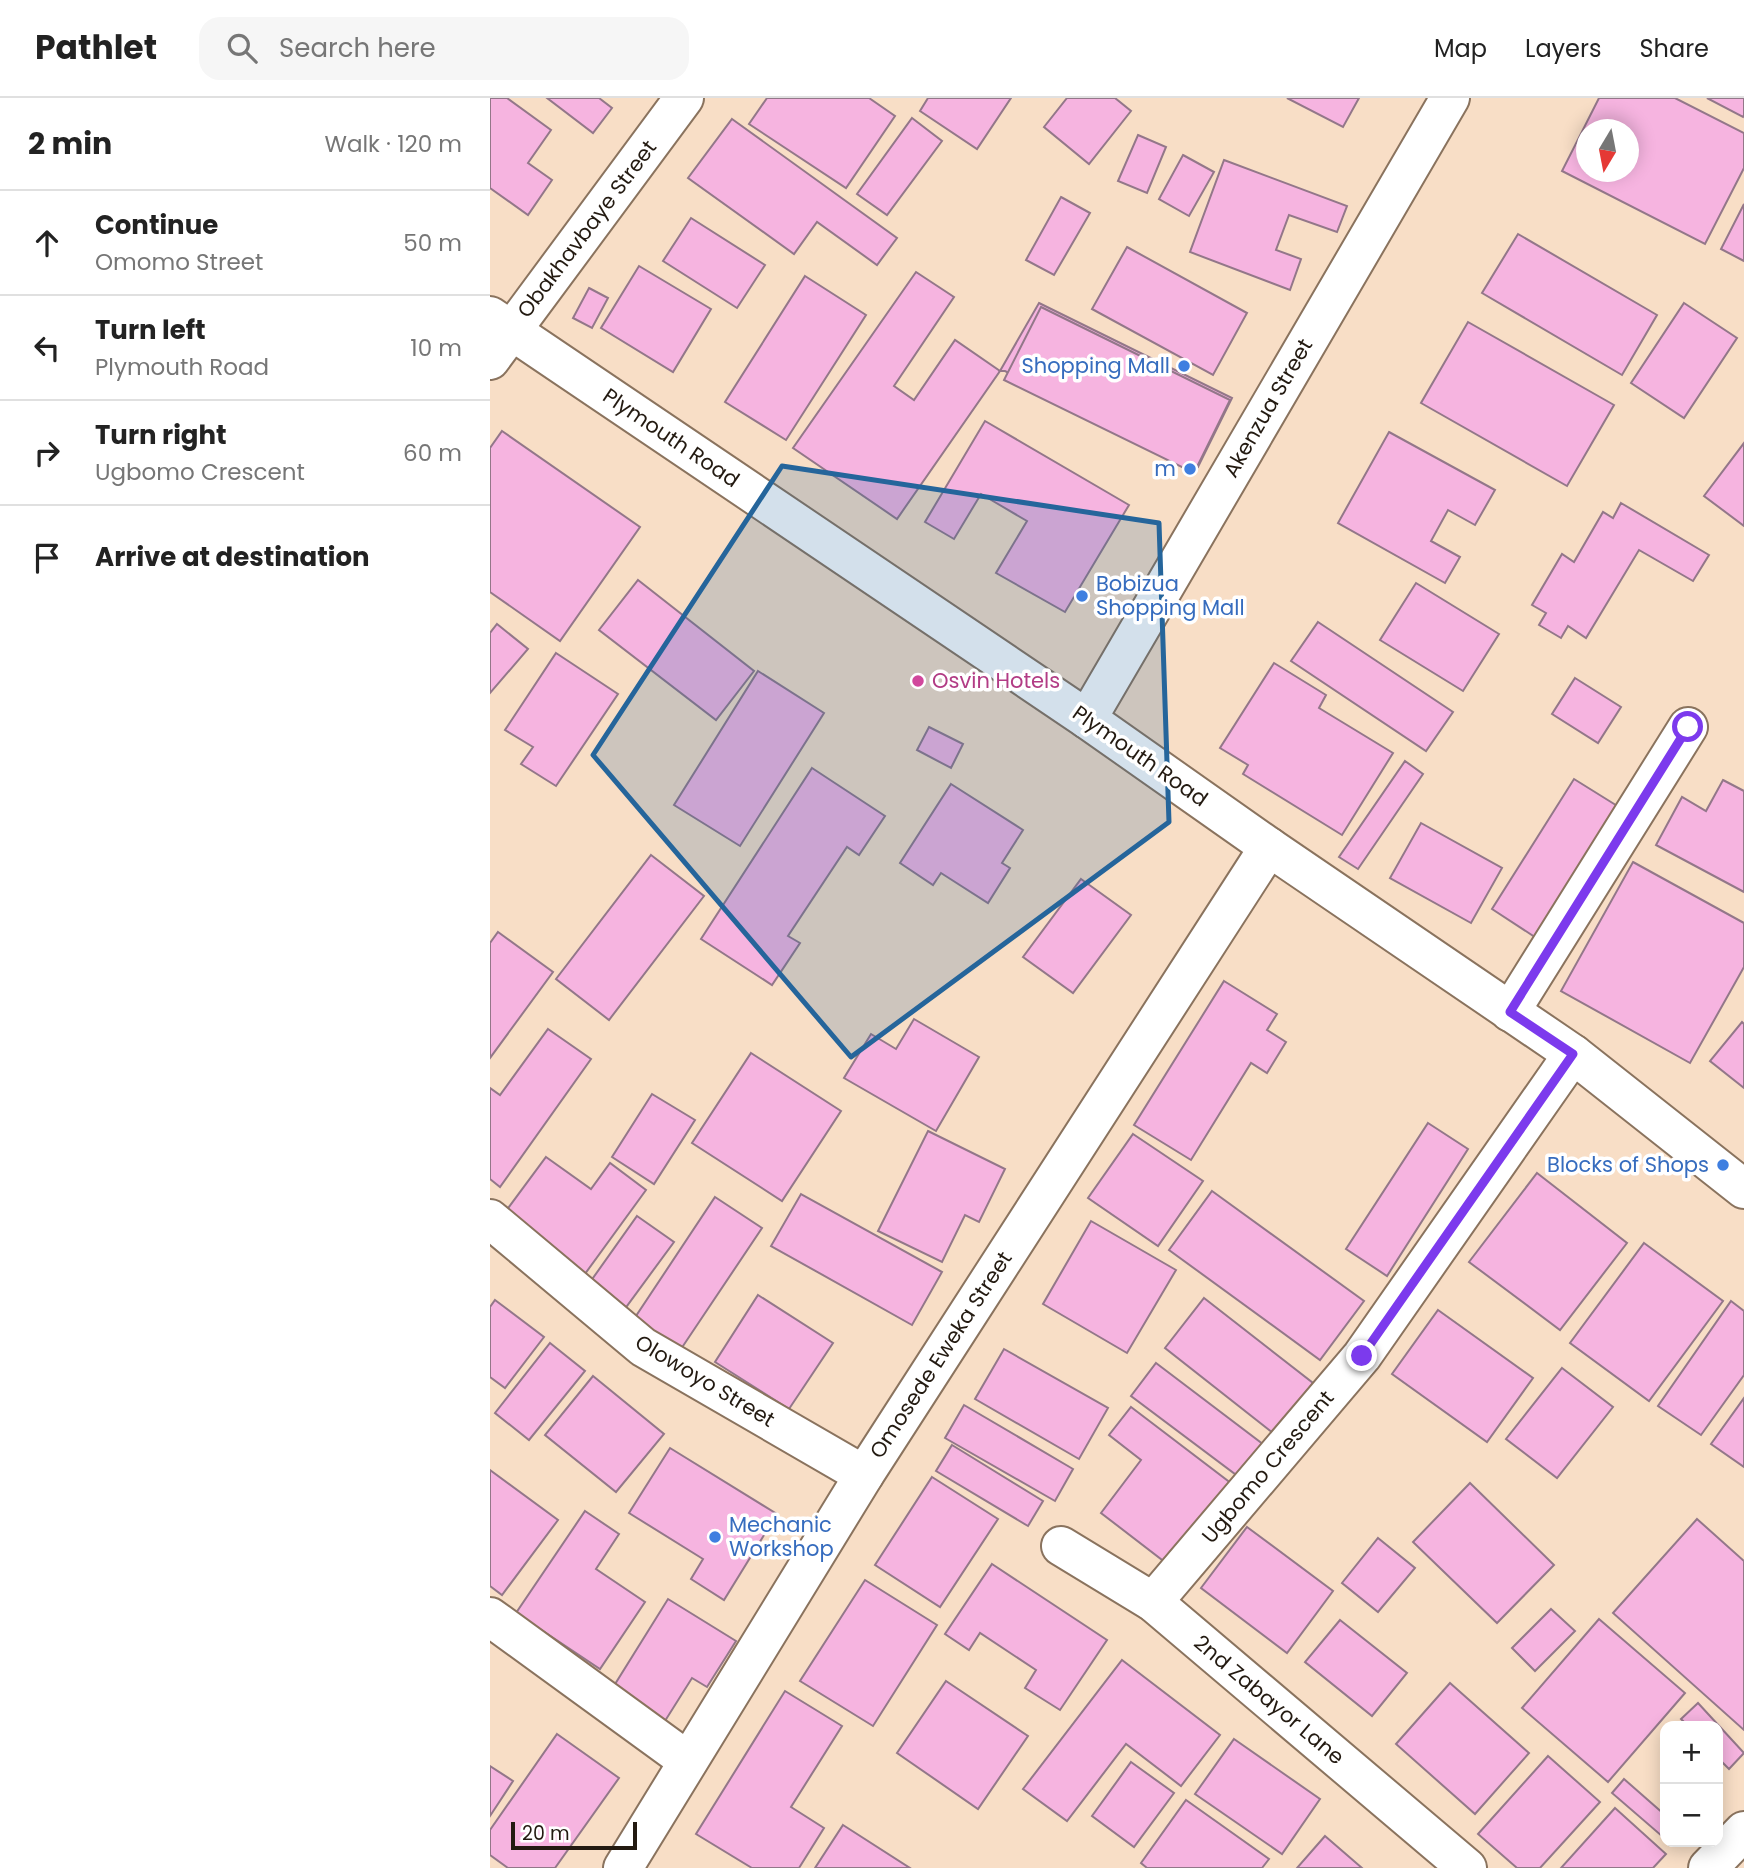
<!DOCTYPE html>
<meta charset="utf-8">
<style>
body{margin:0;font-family:Poppins,sans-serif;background:#f6f6f6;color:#222}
.controls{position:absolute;right:21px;bottom:21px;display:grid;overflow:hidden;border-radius:14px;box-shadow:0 4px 18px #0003}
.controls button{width:63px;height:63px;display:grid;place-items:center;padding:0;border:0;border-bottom:2px solid #e0e0e0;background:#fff;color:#222;font:35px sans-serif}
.compass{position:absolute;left:1086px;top:21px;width:63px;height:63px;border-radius:50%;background:#fff;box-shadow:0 4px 18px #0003;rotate:190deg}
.scale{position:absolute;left:21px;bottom:18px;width:126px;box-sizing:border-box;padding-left:7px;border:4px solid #231a11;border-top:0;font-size:19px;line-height:24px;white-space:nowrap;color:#231a11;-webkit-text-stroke:5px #fff;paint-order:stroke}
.stop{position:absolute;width:21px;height:21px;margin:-16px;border:5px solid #7c3aed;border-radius:50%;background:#fff}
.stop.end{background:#7c3aed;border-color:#fff;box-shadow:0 2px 7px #0008}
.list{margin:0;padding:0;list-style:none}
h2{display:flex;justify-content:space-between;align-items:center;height:91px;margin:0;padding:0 28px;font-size:30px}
h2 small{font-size:23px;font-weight:400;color:#767676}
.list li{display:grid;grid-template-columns:46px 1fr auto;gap:21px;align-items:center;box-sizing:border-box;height:105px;padding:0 28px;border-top:2px solid #e0e0e0}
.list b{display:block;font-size:26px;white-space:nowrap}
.list p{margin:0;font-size:23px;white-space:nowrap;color:#767676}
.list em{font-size:23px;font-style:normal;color:#767676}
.icon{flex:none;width:38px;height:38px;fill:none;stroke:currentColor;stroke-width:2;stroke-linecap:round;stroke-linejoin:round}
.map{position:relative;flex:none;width:1254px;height:1770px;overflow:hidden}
header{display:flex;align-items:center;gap:42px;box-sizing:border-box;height:98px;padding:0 35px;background:#fff;border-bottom:2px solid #e0e0e0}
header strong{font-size:33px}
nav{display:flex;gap:38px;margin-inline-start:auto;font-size:24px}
.search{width:490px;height:63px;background:#f6f6f6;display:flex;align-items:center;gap:18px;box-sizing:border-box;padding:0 24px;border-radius:21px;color:#767676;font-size:26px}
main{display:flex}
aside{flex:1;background:#fff}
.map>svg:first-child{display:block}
.building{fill:#f6b4e0;stroke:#937789;stroke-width:2;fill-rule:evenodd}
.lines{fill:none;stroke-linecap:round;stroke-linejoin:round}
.minor-casing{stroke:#8a735e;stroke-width:42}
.minor{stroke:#fff;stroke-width:38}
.route{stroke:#7c3aed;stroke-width:9}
.marked{fill:#25659b;fill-opacity:0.2;stroke:#25659b;stroke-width:5;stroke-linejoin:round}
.shop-dot{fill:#3f7fe0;stroke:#fff;stroke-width:2.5}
.hotel-dot{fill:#d1479c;stroke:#fff;stroke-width:2.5}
.labels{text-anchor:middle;stroke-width:7;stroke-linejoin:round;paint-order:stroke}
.street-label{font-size:21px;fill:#231a11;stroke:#fff}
.shop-label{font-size:21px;fill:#366cbe;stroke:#fff;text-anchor:end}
.hotel-label{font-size:21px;fill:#b23c85;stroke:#fff;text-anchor:start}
</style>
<header>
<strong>Pathlet</strong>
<div class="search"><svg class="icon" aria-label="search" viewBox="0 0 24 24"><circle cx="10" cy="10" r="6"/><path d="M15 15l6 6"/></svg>Search here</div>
<nav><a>Map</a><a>Layers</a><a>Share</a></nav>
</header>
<main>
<aside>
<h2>2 min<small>Walk · 120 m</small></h2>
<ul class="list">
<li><svg class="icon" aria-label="ahead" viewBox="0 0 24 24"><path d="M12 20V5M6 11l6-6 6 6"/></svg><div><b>Continue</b><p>Omomo Street</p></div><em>50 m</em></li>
<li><svg class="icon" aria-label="left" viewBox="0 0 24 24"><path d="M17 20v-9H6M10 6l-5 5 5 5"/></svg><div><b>Turn left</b><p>Plymouth Road</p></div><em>10 m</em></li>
<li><svg class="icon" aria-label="right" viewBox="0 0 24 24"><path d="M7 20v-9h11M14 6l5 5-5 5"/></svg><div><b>Turn right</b><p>Ugbomo Crescent</p></div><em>60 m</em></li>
<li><svg class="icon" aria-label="arrive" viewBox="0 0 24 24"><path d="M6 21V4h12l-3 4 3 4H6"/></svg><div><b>Arrive at destination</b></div></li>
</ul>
</aside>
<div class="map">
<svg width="1254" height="1770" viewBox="0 0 1254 1770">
<rect width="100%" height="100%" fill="#f8dec6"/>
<g class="building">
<path d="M 0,0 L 17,0 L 61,32 L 38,65 L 62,82 L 38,117 L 0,90 Z"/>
<path d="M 57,0 L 109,0 L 122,10 L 103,35 Z"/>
<path d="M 277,0 L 379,0 L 405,18 L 356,90 L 259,26 Z"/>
<path d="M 438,0 L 521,0 L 487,51 L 430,13 Z"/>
<path d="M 577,0 L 625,0 L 641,13 L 599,66 L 554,29 Z"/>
<path d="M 797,0 L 869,0 L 853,29 Z"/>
<path d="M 1109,0 L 1185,0 L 1254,35 L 1254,70 L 1215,146 L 1072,73 ZM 1096,32 L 1138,32 L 1138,74 L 1096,74 Z"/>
<path d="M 1217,0 L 1254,0 L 1254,17 L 1253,19 Z"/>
<path d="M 422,20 L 452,43 L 397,117 L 367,96 Z"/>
<path d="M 242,21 L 407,140 L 387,167 L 327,124 L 304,156 L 198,80 Z"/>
<path d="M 648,37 L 676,49 L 657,95 L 628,83 Z"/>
<path d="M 693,57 L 724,74 L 699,118 L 669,101 Z"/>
<path d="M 734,62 L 857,108 L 847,134 L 799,117 L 786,152 L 811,161 L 800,192 L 700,154 Z"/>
<path d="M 571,99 L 600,115 L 564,177 L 536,162 Z"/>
<path d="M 1254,106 L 1254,163 L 1231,151 Z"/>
<path d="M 201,120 L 275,167 L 247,210 L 173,163 Z"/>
<path d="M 1028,136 L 1167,217 L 1132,277 L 992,195 Z"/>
<path d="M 637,149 L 757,215 L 723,277 L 602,211 Z"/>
<path d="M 149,168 L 221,211 L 183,274 L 111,230 Z"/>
<path d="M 426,174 L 464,199 L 404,288 L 424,302 L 465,242 L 510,273 L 407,421 L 303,350 Z"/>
<path d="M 315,178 L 376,217 L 296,342 L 235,304 Z"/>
<path d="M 99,190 L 118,200 L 102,230 L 83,220 Z"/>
<path d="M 549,205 L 742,300 L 708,369 L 515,273 L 510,273 Z"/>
<path d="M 1194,205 L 1247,240 L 1194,320 L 1141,285 Z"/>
<path d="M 551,209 L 740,302 L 704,375 L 514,282 Z"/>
<path d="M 978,224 L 1124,307 L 1077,388 L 931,305 Z"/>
<path d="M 495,323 L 639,407 L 575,514 L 506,475 L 537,423 L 491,396 L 464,441 L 435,424 Z"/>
<path d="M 12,333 L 150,429 L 70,543 L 0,494 L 0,350 Z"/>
<path d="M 899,334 L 1005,392 L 985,427 L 958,412 L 941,443 L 970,459 L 955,485 L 848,425 Z"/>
<path d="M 1254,345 L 1254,428 L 1214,398 Z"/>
<path d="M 1131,405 L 1219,457 L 1203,483 L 1149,452 L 1096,540 L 1078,528 L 1071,540 L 1049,527 L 1056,515 L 1042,507 L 1072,456 L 1084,464 L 1113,414 L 1123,420 Z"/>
<path d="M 148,482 L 264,573 L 226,622 L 109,532 Z"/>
<path d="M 926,485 L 1009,536 L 973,593 L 890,542 Z"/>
<path d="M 828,524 L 963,614 L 936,653 L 801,563 Z"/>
<path d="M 7,526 L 38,551 L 0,595 L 0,535 Z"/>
<path d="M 66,555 L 128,596 L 66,688 L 31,666 L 43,649 L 15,632 Z"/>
<path d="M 784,565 L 836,597 L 829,610 L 903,655 L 852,737 L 753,676 L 758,667 L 730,650 Z"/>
<path d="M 268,573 L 334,615 L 250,748 L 184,707 Z"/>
<path d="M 1085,580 L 1131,609 L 1108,645 L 1062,616 Z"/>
<path d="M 439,629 L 473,646 L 461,670 L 427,652 Z"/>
<path d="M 915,663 L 933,676 L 868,771 L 849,759 Z"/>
<path d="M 322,670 L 395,718 L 369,757 L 357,749 L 298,838 L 310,845 L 282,887 L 211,841 Z"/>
<path d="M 1084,681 L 1137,714 L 1054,845 L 1002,811 Z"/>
<path d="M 1233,682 L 1254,693 L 1254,794 L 1166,747 L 1192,699 L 1216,713 Z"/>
<path d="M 461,686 L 533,732 L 512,765 L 520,770 L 498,805 L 451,775 L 443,787 L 410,765 Z"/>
<path d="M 931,725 L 1012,770 L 981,825 L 900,780 Z"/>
<path d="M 161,757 L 214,798 L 119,922 L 66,881 Z"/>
<path d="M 1143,764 L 1254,825 L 1254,869 L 1200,965 L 1071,893 Z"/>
<path d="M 591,781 L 641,817 L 583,895 L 533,859 Z"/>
<path d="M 8,834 L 63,874 L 0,960 L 0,845 Z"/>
<path d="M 734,883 L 787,916 L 777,932 L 796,944 L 777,975 L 761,965 L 701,1062 L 644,1027 Z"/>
<path d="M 424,921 L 489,959 L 446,1033 L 354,980 L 381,936 L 406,951 Z"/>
<path d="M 1252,924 L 1254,926 L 1254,990 L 1220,963 Z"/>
<path d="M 58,931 L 101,961 L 10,1089 L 0,1081 L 0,990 L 10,997 Z"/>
<path d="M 261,955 L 351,1013 L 292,1103 L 202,1045 Z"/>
<path d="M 162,996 L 205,1022 L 164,1086 L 122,1059 Z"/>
<path d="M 938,1025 L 978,1051 L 897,1178 L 856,1151 Z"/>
<path d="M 438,1033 L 515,1071 L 489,1124 L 475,1117 L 452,1164 L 388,1133 Z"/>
<path d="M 643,1036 L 713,1083 L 668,1148 L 598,1100 Z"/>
<path d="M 56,1059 L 101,1091 L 120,1065 L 156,1092 L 92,1180 L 10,1121 Z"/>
<path d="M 1047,1075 L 1137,1145 L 1070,1232 L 979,1164 Z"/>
<path d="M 722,1093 L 874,1203 L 830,1262 L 679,1152 Z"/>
<path d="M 311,1096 L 452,1174 L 422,1227 L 281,1148 Z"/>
<path d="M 225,1099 L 272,1130 L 189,1254 L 142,1224 Z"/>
<path d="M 147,1118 L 184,1144 L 134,1212 L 98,1187 Z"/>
<path d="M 601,1123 L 686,1172 L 637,1255 L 553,1206 Z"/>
<path d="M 1154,1145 L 1233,1203 L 1159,1303 L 1080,1245 Z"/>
<path d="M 268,1197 L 343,1245 L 299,1311 L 225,1264 Z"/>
<path d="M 714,1200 L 823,1285 L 783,1335 L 675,1250 Z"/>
<path d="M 5,1202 L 54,1239 L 15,1290 L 0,1279 L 0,1209 Z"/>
<path d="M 1241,1203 L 1254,1213 L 1254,1277 L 1211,1337 L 1168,1308 Z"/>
<path d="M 948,1212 L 1043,1280 L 997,1344 L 902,1276 Z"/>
<path d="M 60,1245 L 95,1273 L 39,1342 L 5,1315 Z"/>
<path d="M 514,1251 L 618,1310 L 589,1361 L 485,1301 Z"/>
<path d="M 666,1265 L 778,1350 L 753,1382 L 641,1298 Z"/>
<path d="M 1072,1270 L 1123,1309 L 1067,1380 L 1016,1341 Z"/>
<path d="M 103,1278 L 174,1336 L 126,1394 L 55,1337 Z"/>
<path d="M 1254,1300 L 1254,1369 L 1221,1346 Z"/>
<path d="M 474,1307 L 583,1371 L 565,1403 L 455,1340 Z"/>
<path d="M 641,1309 L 742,1386 L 680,1468 L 611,1415 L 651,1362 L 619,1337 Z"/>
<path d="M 462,1347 L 553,1403 L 538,1428 L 446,1373 Z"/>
<path d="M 180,1350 L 287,1416 L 234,1502 L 201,1481 L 213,1461 L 139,1415 Z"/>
<path d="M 0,1372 L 68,1422 L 12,1497 L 0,1488 Z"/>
<path d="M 442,1379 L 508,1421 L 450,1509 L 385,1467 Z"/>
<path d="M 980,1385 L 1064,1467 L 1007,1525 L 923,1444 Z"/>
<path d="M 95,1413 L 129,1436 L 106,1471 L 155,1504 L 110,1571 L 26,1515 Z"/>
<path d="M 1207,1421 L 1254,1463 L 1254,1632 L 1123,1515 Z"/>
<path d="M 757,1429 L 843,1493 L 797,1555 L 711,1490 Z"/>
<path d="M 888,1440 L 925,1470 L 888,1514 L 852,1485 Z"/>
<path d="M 502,1466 L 617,1542 L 570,1612 L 535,1590 L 546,1572 L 490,1535 L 479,1552 L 455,1536 Z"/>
<path d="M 375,1482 L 447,1527 L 383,1628 L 310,1583 Z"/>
<path d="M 178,1501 L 246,1543 L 217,1589 L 202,1580 L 175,1623 L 122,1591 Z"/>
<path d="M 1061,1511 L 1085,1533 L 1045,1573 L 1022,1550 Z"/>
<path d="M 1109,1521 L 1195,1595 L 1118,1684 L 1032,1610 Z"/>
<path d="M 850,1522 L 917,1575 L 882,1618 L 815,1564 Z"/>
<path d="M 632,1562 L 730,1637 L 691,1688 L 636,1646 L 577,1723 L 533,1691 Z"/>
<path d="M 456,1583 L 538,1638 L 488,1711 L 407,1655 Z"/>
<path d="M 960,1585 L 1039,1655 L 985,1716 L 906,1646 Z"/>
<path d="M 295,1593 L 352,1628 L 301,1709 L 334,1730 L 309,1770 L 262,1770 L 206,1736 Z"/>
<path d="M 1208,1605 L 1254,1655 L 1239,1671 L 1228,1660 L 1228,1628 L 1198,1628 L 1191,1621 Z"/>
<path d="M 67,1636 L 129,1680 L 65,1770 L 18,1770 L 0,1757 L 0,1732 Z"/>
<path d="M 744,1641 L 830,1701 L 792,1756 L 705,1696 Z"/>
<path d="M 1058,1658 L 1110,1704 L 1050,1770 L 1027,1770 L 988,1736 Z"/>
<path d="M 641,1664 L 684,1695 L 644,1749 L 602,1718 Z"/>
<path d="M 0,1668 L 23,1683 L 0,1718 Z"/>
<path d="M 1134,1681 L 1175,1717 L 1175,1737 L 1173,1739 L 1122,1695 Z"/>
<path d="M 696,1702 L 779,1761 L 772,1770 L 657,1770 L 651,1765 Z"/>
<path d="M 1125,1710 L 1176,1756 L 1163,1770 L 1071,1770 Z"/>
<path d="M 353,1727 L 420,1770 L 325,1770 Z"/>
<path d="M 835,1738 L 872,1770 L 807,1770 Z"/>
</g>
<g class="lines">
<g class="minor-casing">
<g id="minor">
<path d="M 0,218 L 597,621 L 779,749 L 1083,956 L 1254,1091"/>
<path d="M 0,262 L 194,0"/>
<path d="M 597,621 L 960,0"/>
<path d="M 1020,914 L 1198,629"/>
<path d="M 0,1121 L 153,1249 L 374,1377"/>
<path d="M 571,1448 L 663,1504 L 977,1770"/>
<path d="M 663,1504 L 872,1258 L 1083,956"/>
<path d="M 0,1519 L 198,1663"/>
<path d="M 133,1770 L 374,1377 L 779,749"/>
<path d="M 1218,1770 L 1254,1733"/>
</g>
</g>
<use href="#minor" class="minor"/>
</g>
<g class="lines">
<path class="route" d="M 872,1258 L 1083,956 L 1020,914 L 1198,629"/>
</g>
<path class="marked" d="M 292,368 L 669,425 L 679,724 L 361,959 L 103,657 Z"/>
<g class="shop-dot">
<circle cx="694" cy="268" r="7"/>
<circle cx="700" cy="371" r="7"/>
<circle cx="592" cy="498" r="7"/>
<circle cx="1233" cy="1067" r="7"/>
<circle cx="225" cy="1439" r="7"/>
</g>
<circle class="hotel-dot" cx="428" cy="583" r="7"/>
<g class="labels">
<g class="street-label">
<text transform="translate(97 131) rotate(-53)" y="7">Obakhavbaye Street</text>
<text transform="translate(778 310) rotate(-60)" y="7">Akenzua Street</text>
<text transform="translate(181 340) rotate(34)" y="7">Plymouth Road</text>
<text transform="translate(650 658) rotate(35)" y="7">Plymouth Road</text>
<text transform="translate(451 1257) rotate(-57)" y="7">Omosede Eweka Street</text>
<text transform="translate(215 1283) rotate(31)" y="7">Olowoyo Street</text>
<text transform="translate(778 1369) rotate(-50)" y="7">Ugbomo Crescent</text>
<text transform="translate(779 1602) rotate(40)" y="7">2nd Zabayor Lane</text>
</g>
<g class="shop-label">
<text x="680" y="275">Shopping Mall</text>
<text x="686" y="378">m</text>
<text x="606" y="493" text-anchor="start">Bobizua<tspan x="606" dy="24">Shopping Mall</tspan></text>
<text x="1219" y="1074">Blocks of Shops</text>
<text x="239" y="1434" text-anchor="start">Mechanic<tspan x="239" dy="24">Workshop</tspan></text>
</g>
<g class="hotel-label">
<text x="442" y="590">Osvin Hotels</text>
</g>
</g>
</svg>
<div class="controls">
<button>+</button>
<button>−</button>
</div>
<svg class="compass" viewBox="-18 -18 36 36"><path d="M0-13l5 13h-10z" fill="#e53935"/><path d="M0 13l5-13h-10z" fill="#767676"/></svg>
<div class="scale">20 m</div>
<div class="stop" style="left:1198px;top:629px"></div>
<div class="stop end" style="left:872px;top:1258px"></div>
</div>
</main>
